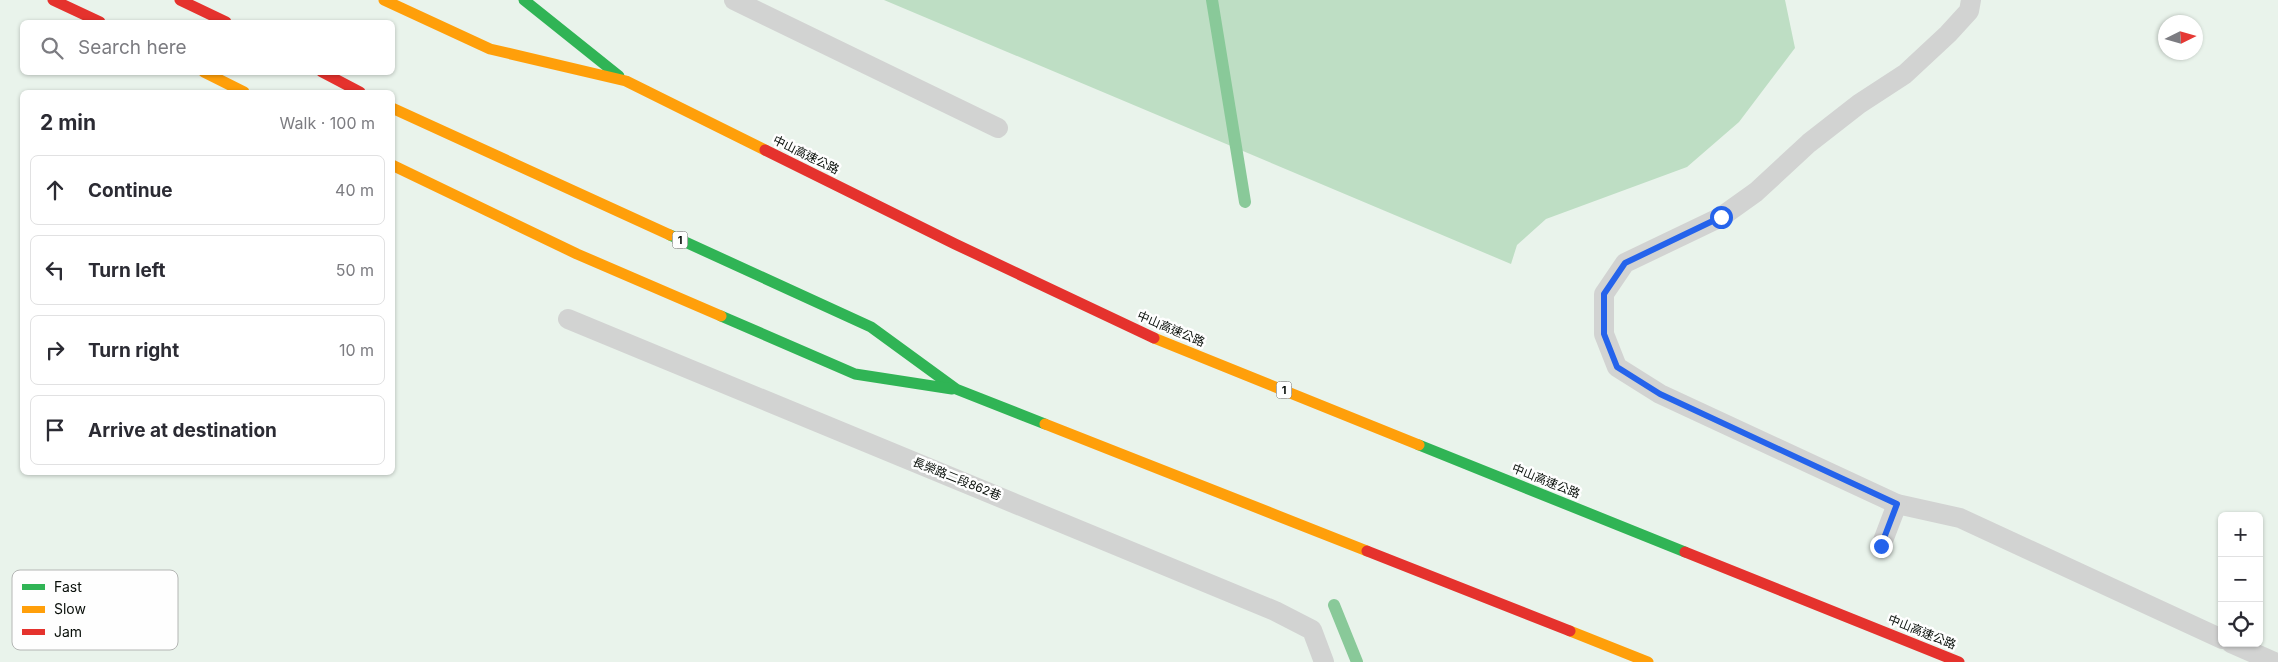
<!DOCTYPE html>
<meta charset="utf-8">
<style>
body{margin:0;font-family:Inter,"Noto Sans TC",sans-serif;background:#f7f7f7;color:#2b2b33}
.controls{position:absolute;right:15px;bottom:15px;display:grid;overflow:hidden;border-radius:8px;box-shadow:0 1px 4px #0004}
.controls button{width:45px;height:45px;display:grid;place-items:center;padding:0;border:0;border-bottom:1px solid #e1e1e2;background:#fff;color:#2b2b33;font:25px sans-serif}
.compass{position:absolute;left:2158px;top:15px;width:45px;height:45px;border-radius:50%;background:#fff;box-shadow:0 1px 4px #0004;rotate:85deg}
.stop{position:absolute;width:15px;height:15px;margin:-11px;border:4px solid #2563eb;border-radius:50%;background:#fff}
.stop.end{background:#2563eb;border-color:#fff;box-shadow:0 1px 5px #0008}
.list{margin:0;padding:0;list-style:none}
h2{display:flex;justify-content:space-between;align-items:center;height:65px;margin:0;padding:0 20px;font-size:21px}
h2 small{font-size:16px;font-weight:400;color:#7c7c81}
.list li{display:grid;grid-template-columns:32px 1fr auto;gap:15px;align-items:center;box-sizing:border-box;height:70px;margin:0 10px 10px;padding:0 10px;border:1px solid #e1e1e2;border-radius:8px}
.list b{display:block;font-size:19px;white-space:nowrap}
.list em{font-size:16px;font-style:normal;color:#7c7c81}
.icon{flex:none;width:28px;height:28px;fill:none;stroke:currentColor;stroke-width:2;stroke-linecap:round;stroke-linejoin:round}
.map{position:relative;flex:none;width:2278px;height:662px;overflow:hidden}
.search{position:absolute;background:#fff;box-shadow:0 1px 4px #0004;left:20px;top:20px;width:375px;height:55px;display:flex;align-items:center;gap:12px;box-sizing:border-box;padding:0 18px;border-radius:8px;color:#7c7c81;font-size:19px}
.panel{position:absolute;background:#fff;box-shadow:0 1px 4px #0004;left:20px;top:90px;width:375px;height:385px;border-radius:8px}
.map>svg:first-child{display:block}
.green{fill:#bedec4}
.lines{fill:none;stroke-linecap:round;stroke-linejoin:round}
.stream{stroke:#89c999;stroke-width:12}
.lane{stroke:#d2d3d2;stroke-width:20}
.fast{stroke:#30b455;stroke-width:11}
.slow{stroke:#ff9f0a;stroke-width:11}
.jam{stroke:#e5322d;stroke-width:11}
.route{stroke:#2563eb;stroke-width:6}
.labels{text-anchor:middle;stroke-width:5;stroke-linejoin:round;paint-order:stroke}
.shield{fill:#fefefe;stroke:#525652;stroke-width:1}
.shield-label{font-size:11px;font-weight:bold;fill:#080e09}
.street-label{font-size:12px;fill:#080e09;stroke:#fefefe}
.key{fill:#fefefe;stroke:#b4b6b4;stroke-width:1}
.key-label{font-size:14px;fill:#080e09}
</style>
<div class="map">
<svg width="2278" height="662" viewBox="0 0 2278 662">
<rect width="100%" height="100%" fill="#e9f3eb"/>
<path class="green" d="M 884,0 L 1785,0 L 1795,48 L 1739,122 L 1687,167 L 1546,219 L 1517,245 L 1511,264 Z"/>
<g class="lines">
<g class="stream">
<path d="M 1212,0 L 1245,202"/>
<path d="M 1334,605 L 1357,662"/>
</g>
<g class="lane">
<path d="M 734,0 L 998,128"/>
<path d="M 1971,0 L 1969,11 L 1948,34 L 1905,74 L 1859,104 L 1809,143 L 1756,192 L 1721,217 L 1625,263 L 1604,294 L 1604,334 L 1617,367 L 1660,394 L 1897,504 L 1960,518 L 2222,639"/>
<path d="M 568,319 L 1275,611 L 1312,630 L 1324,662"/>
<path d="M 1881,546 L 1897,504"/>
<path d="M 2231,643 L 2274,662"/>
</g>
<g class="fast">
<path d="M 524,0 L 619,76"/>
<path d="M 670,235 L 871,327 L 956,389 L 1045,424"/>
<path d="M 721,316 L 855,374 L 952,389"/>
<path d="M 1419,445 L 1685,552"/>
</g>
<g class="slow">
<path d="M 384,0 L 490,49 L 626,81 L 765,150"/>
<path d="M 204,72 L 244,92"/>
<path d="M 392,108 L 670,235"/>
<path d="M 392,165 L 577,254 L 721,316"/>
<path d="M 1154,338 L 1419,445"/>
<path d="M 1045,424 L 1367,551"/>
<path d="M 1570,631 L 1648,662"/>
</g>
<g class="jam">
<path d="M 53,0 L 100,22"/>
<path d="M 180,0 L 226,22"/>
<path d="M 322,72 L 360,92"/>
<path d="M 765,150 L 955,244 L 1154,338"/>
<path d="M 1367,551 L 1570,631"/>
<path d="M 1685,552 L 1959,662"/>
</g>
</g>
<g class="lines">
<path class="route" d="M 1721,217 L 1625,263 L 1604,294 L 1604,334 L 1617,367 L 1660,394 L 1897,504 L 1881,546"/>
</g>
<g class="labels">
<g class="shield">
<rect x="672.5" y="231.5" width="15" height="17" rx="4"/>
<rect x="1276.5" y="381.5" width="15" height="17" rx="4"/>
</g>
<g class="shield-label">
<text x="680" y="244">1</text>
<text x="1284" y="394">1</text>
</g>
<g class="street-label">
<text transform="translate(806 155) rotate(26)" y="4">中山高速公路</text>
<text transform="translate(1171 329) rotate(23)" y="4">中山高速公路</text>
<text transform="translate(957 479) rotate(22)" y="4">長榮路二段862巷</text>
<text transform="translate(1546 481) rotate(22)" y="4">中山高速公路</text>
<text transform="translate(1922 632) rotate(22)" y="4">中山高速公路</text>
</g>
</g>
<rect x="12" y="570" width="166" height="80" rx="8" class="key"/>
<rect x="22" y="584" width="23" height="6" fill="#30b455"/>
<rect x="22" y="606" width="23" height="7" fill="#ff9f0a"/>
<rect x="22" y="629" width="23" height="6" fill="#e5322d"/>
<g class="key-label">
<text x="54" y="592">Fast</text>
<text x="54" y="614">Slow</text>
<text x="54" y="637">Jam</text>
</g>
</svg>
<div class="controls">
<button>+</button>
<button>−</button>
<button><svg class="icon" aria-label="locate" viewBox="0 0 24 24"><circle cx="12" cy="12" r="6"/><path d="M12 2v4M12 18v4M2 12h4M18 12h4"/></svg></button>
</div>
<svg class="compass" viewBox="-18 -18 36 36"><path d="M0-13l5 13h-10z" fill="#e53935"/><path d="M0 13l5-13h-10z" fill="#7c7c81"/></svg>
<div class="stop" style="left:1721px;top:217px"></div>
<div class="stop end" style="left:1881px;top:546px"></div>
<div class="search"><svg class="icon" aria-label="search" viewBox="0 0 24 24"><circle cx="10" cy="10" r="6"/><path d="M15 15l6 6"/></svg>Search here</div>
<section class="panel">
<h2>2 min<small>Walk · 100 m</small></h2>
<ul class="list">
<li><svg class="icon" aria-label="ahead" viewBox="0 0 24 24"><path d="M12 20V5M6 11l6-6 6 6"/></svg><div><b>Continue</b></div><em>40 m</em></li>
<li><svg class="icon" aria-label="left" viewBox="0 0 24 24"><path d="M17 20v-9H6M10 6l-5 5 5 5"/></svg><div><b>Turn left</b></div><em>50 m</em></li>
<li><svg class="icon" aria-label="right" viewBox="0 0 24 24"><path d="M7 20v-9h11M14 6l5 5-5 5"/></svg><div><b>Turn right</b></div><em>10 m</em></li>
<li><svg class="icon" aria-label="arrive" viewBox="0 0 24 24"><path d="M6 21V4h12l-3 4 3 4H6"/></svg><div><b>Arrive at destination</b></div></li>
</ul>
</section>
</div>
